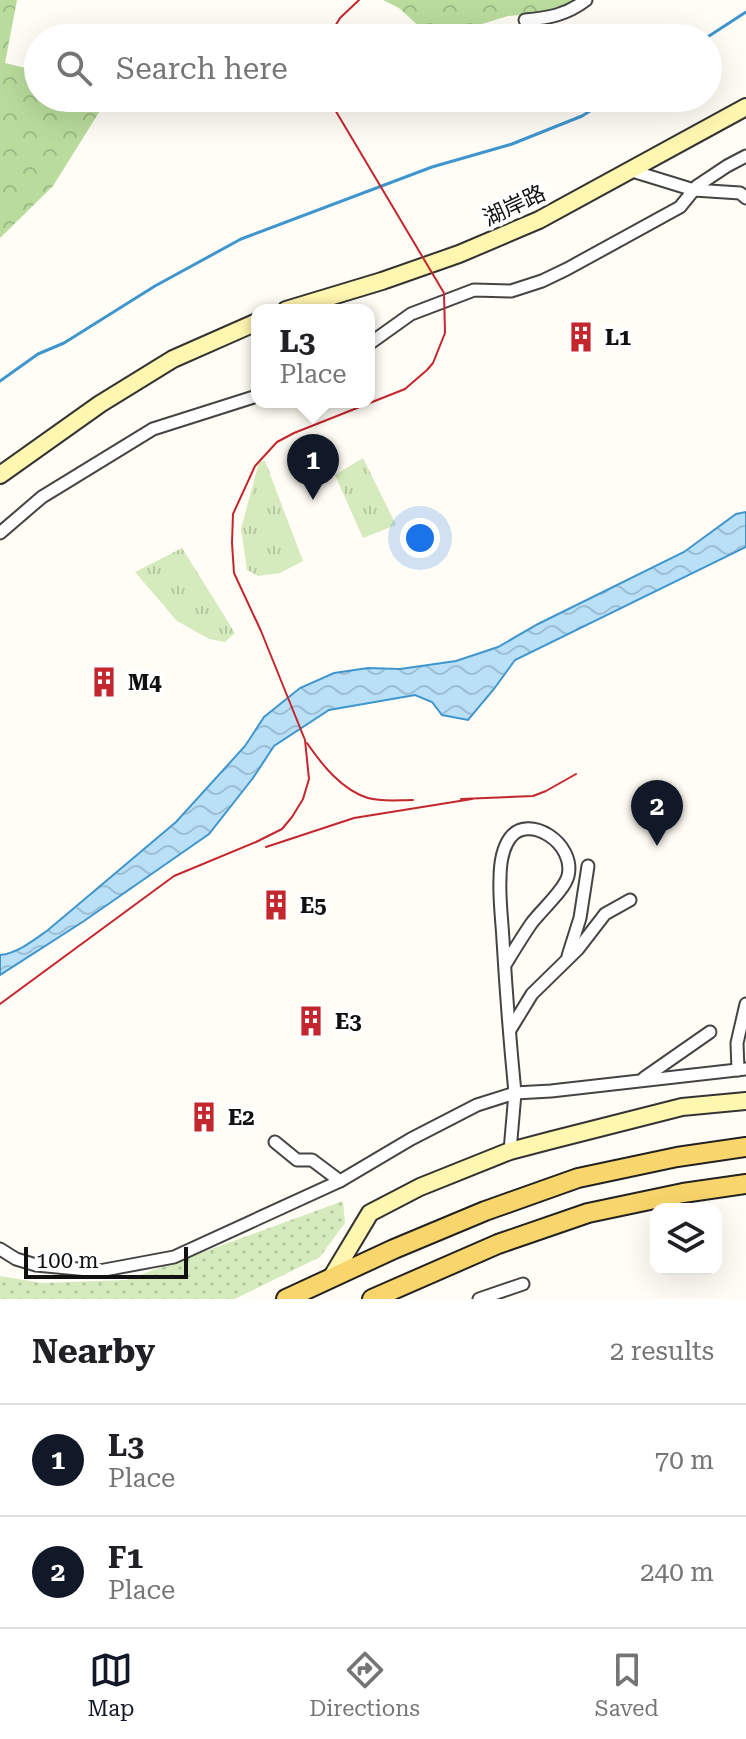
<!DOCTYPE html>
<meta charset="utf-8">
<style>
body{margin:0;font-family:"Roboto Serif","Noto Sans SC",serif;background:#f2f2f2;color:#202124}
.controls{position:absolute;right:24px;bottom:24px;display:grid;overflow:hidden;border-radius:16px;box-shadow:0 8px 32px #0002}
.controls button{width:72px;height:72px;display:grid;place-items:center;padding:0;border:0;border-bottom:2px solid #e0e0e0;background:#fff;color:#202124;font:40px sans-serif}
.scale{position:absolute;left:24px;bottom:20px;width:164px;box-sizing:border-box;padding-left:8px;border:4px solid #111;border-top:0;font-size:22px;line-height:28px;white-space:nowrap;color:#111;-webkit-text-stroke:6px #fff;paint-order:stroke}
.you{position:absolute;left:420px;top:538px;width:28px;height:28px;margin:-20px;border:6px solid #fff;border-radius:50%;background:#1a73e8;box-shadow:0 0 0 12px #1a73e833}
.badge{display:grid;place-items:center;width:52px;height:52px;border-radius:50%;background:#111827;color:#fff;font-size:26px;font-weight:700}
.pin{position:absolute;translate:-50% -66px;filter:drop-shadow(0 2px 4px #0008)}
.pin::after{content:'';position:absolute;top:42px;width:28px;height:24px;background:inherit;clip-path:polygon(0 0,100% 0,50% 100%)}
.popup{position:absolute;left:251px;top:304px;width:124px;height:104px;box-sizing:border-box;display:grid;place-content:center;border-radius:16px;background:#fff;filter:drop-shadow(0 2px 6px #0005);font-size:26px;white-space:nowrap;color:#757577}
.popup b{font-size:30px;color:#202124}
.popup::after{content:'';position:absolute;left:50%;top:100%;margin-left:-16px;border:16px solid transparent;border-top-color:#fff}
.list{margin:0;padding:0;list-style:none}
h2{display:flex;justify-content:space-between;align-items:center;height:104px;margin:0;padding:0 32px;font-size:34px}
h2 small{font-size:26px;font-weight:400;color:#757577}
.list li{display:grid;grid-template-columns:52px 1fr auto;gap:24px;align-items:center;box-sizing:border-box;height:112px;padding:0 32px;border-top:2px solid #e0e0e0}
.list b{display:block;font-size:30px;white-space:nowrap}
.list p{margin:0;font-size:26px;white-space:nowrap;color:#757577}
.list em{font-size:26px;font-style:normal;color:#757577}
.icon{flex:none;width:44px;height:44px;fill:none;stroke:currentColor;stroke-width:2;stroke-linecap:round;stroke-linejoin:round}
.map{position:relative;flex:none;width:746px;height:1299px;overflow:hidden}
.search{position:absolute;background:#fff;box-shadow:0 8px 32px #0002;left:24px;right:24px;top:24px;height:88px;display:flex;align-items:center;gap:20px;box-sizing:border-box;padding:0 28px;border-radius:44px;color:#757577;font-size:30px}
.sheet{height:328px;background:#fff}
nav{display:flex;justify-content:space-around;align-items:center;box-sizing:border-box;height:112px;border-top:2px solid #e0e0e0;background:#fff;font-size:22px;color:#757577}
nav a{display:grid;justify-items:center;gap:4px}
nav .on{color:#111827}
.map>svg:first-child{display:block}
.grass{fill:url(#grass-dots)}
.forest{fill:url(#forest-crowns)}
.park{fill:url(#park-tufts)}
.water{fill:url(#water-waves);stroke:#3f96cf;stroke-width:2}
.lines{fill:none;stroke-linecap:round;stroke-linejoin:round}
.stream{stroke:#3f96cf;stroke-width:3}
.street-casing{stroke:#444;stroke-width:15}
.secondary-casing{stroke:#333;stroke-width:20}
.primary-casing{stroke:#222;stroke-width:22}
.street{stroke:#fff;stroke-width:11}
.secondary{stroke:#fff6b0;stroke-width:16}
.primary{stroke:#f9d66b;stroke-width:18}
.tram{stroke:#c4262e;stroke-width:2}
.labels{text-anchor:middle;stroke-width:8;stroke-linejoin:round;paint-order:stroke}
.street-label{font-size:22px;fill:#111;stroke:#fff}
.poi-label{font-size:22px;font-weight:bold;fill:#111;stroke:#fff;text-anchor:start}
</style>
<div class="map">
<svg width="746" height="1299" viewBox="0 0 746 1299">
<defs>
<pattern id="grass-dots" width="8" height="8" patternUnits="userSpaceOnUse" patternTransform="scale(2)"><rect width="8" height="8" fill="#d5ebbd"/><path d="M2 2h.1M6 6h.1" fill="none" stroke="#b6c8a1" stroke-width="1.8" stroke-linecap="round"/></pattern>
<pattern id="forest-crowns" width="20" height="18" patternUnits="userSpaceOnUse" patternTransform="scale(2)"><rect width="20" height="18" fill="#b9dc9c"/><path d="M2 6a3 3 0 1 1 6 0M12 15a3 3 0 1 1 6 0" fill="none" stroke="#9ebc85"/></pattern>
<pattern id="park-tufts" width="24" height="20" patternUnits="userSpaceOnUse" patternTransform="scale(2)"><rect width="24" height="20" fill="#d5ebbd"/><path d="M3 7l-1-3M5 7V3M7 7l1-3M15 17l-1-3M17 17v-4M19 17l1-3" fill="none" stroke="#b6c8a1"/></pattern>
<pattern id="water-waves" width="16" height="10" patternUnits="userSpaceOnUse" patternTransform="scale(2)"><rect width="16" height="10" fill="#b9e0f7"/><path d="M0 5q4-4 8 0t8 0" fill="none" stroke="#9ebfd3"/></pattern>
</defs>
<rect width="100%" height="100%" fill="#fffdf5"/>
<path class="grass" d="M 343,1201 L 345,1223 L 320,1257 L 235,1299 L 0,1299 L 0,1276 L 42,1283 L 126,1280 Z"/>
<g class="forest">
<path d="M 0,0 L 17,0 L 5,63 L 38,71 L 38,98 L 92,98 L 103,106 L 53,186 L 0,238 Z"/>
<path d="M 383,0 L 575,0 L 567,6 L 549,13 L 508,16 L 472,27 L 444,31 L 422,29 L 399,8 Z"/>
</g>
<g class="park">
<path d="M 363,458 L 396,525 L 363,538 L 335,475 Z"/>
<path d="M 265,461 L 303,561 L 280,573 L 258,576 L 247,570 L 241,529 L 259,462 Z"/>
<path d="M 182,548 L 235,633 L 225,642 L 209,639 L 177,621 L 135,572 Z"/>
</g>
<path class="water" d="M 746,512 L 746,547 L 515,660 L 494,689 L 468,720 L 442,715 L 432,702 L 415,695 L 329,710 L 274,746 L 253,778 L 209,834 L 84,921 L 0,975 L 0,955 C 18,953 34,940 48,930 L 176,822 L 245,746 L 264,717 L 300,688 L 334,673 L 368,668 L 400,669 L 456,661 L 498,647 L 538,624 L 684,552 L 736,514 Z"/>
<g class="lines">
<g class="stream">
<path d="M 706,38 L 746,12"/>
<path d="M 0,381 L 38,354 L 64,343 L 155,286 L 241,239 L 432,167 L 512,144 L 582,116 L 611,98"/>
</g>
<g class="street-casing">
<g id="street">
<path d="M 525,20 C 549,18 566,15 586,0"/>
<path d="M 629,170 L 694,190 L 740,193 L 746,198"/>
<path d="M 369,344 L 411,314 L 474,290 L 511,291 L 542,281 L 567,269 L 680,207 L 697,186 L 727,166 L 746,156"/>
<path d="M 0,533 L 42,497 L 153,429 L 257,396"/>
<path d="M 568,956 L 580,918 L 588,866"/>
<path d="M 510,1030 L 532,994 L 578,949 L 605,914 L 630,900"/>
<path d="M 738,1070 L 737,1043 L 746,1004"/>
<path d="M 644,1078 L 710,1032"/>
<path d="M 275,1142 L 297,1160 L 312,1160 L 340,1181"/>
<path d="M 510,1151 L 515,1093 L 551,1091 L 746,1069"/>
<path d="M 0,1249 L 16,1259 L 36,1265 L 99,1271 L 174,1257 L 340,1181 L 411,1139 L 477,1105 L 515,1093 C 510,1042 506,991 503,940 C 502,920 499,899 500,879 C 500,866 502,849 510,838 C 528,813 576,843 568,876 C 564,891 541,910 531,924 C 522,937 513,952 505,965"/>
<path d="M 479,1299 L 523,1284"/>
</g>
</g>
<g class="secondary-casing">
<g id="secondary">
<path d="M 286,310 L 382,281 L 459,254 L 539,220 L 746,107"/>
<path d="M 0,475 L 100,404 L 173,359 L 257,322"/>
<path d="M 331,1278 L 370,1213 L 420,1187 L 510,1151 L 552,1140 L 682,1107 L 746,1101"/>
</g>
</g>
<g class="primary-casing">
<g id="primary">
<path d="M 286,1299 L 394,1249 L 485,1211 L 578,1178 L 677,1157 L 746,1147"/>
<path d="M 372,1299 L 498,1244 L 588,1213 L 683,1193 L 746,1184"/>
</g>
</g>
<use href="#street" class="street"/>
<use href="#secondary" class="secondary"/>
<use href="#primary" class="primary"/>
<g class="tram">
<path d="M 328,38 L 340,18 L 359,0"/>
<path d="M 307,743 C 322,765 342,790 368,798 C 382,802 399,800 413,800"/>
<path d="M 461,799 L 533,796 L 546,791 L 576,774"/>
<path d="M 266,847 L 354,818 L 472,799"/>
<path d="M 0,1004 L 174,876 L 256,842 L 282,829 L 292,817 L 303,799 L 309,779 L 305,740 L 261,631 L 234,573 L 232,543 L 233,514 L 255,466 L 277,442 L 294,433 L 405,389 L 427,370 L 433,363 L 445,333 L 444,293 L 328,98"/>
</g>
</g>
<defs>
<g id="building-bare" transform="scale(2.4)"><path d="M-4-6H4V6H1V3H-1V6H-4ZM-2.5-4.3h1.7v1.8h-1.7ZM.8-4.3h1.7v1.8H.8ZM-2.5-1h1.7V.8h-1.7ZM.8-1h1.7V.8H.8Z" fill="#c4262e" stroke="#fff" stroke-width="2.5" paint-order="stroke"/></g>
</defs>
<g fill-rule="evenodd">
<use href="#building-bare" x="581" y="337"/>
<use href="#building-bare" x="104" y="682"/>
<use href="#building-bare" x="276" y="905"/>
<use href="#building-bare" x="311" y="1021"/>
<use href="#building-bare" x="204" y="1117"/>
</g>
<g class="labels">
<g class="street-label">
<text transform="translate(514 205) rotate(-25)" y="8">湖岸路</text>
</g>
<g class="poi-label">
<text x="605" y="345">L1</text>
<text x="128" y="690">M4</text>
<text x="300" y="913">E5</text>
<text x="335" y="1029">E3</text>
<text x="228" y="1125">E2</text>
</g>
</g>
</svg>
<div class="controls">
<button><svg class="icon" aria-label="layers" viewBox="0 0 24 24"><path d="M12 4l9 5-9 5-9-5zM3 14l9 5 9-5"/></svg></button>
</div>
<div class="scale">100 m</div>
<div class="you"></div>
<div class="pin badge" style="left:313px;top:500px">1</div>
<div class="popup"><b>L3</b>Place</div>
<div class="pin badge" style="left:657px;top:846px">2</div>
<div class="search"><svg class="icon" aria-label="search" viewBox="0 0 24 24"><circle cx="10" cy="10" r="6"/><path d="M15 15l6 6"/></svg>Search here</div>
</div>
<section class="sheet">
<h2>Nearby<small>2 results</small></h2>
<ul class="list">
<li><span class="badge">1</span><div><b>L3</b><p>Place</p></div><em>70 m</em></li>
<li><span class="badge">2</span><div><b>F1</b><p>Place</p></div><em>240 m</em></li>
</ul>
</section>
<nav>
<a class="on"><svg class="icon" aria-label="map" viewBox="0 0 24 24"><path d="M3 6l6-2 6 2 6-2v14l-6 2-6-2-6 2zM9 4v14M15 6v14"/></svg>Map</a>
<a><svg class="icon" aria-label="directions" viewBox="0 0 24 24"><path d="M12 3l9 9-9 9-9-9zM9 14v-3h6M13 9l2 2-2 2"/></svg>Directions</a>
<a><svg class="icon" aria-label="saved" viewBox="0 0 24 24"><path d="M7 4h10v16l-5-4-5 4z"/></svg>Saved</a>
</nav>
